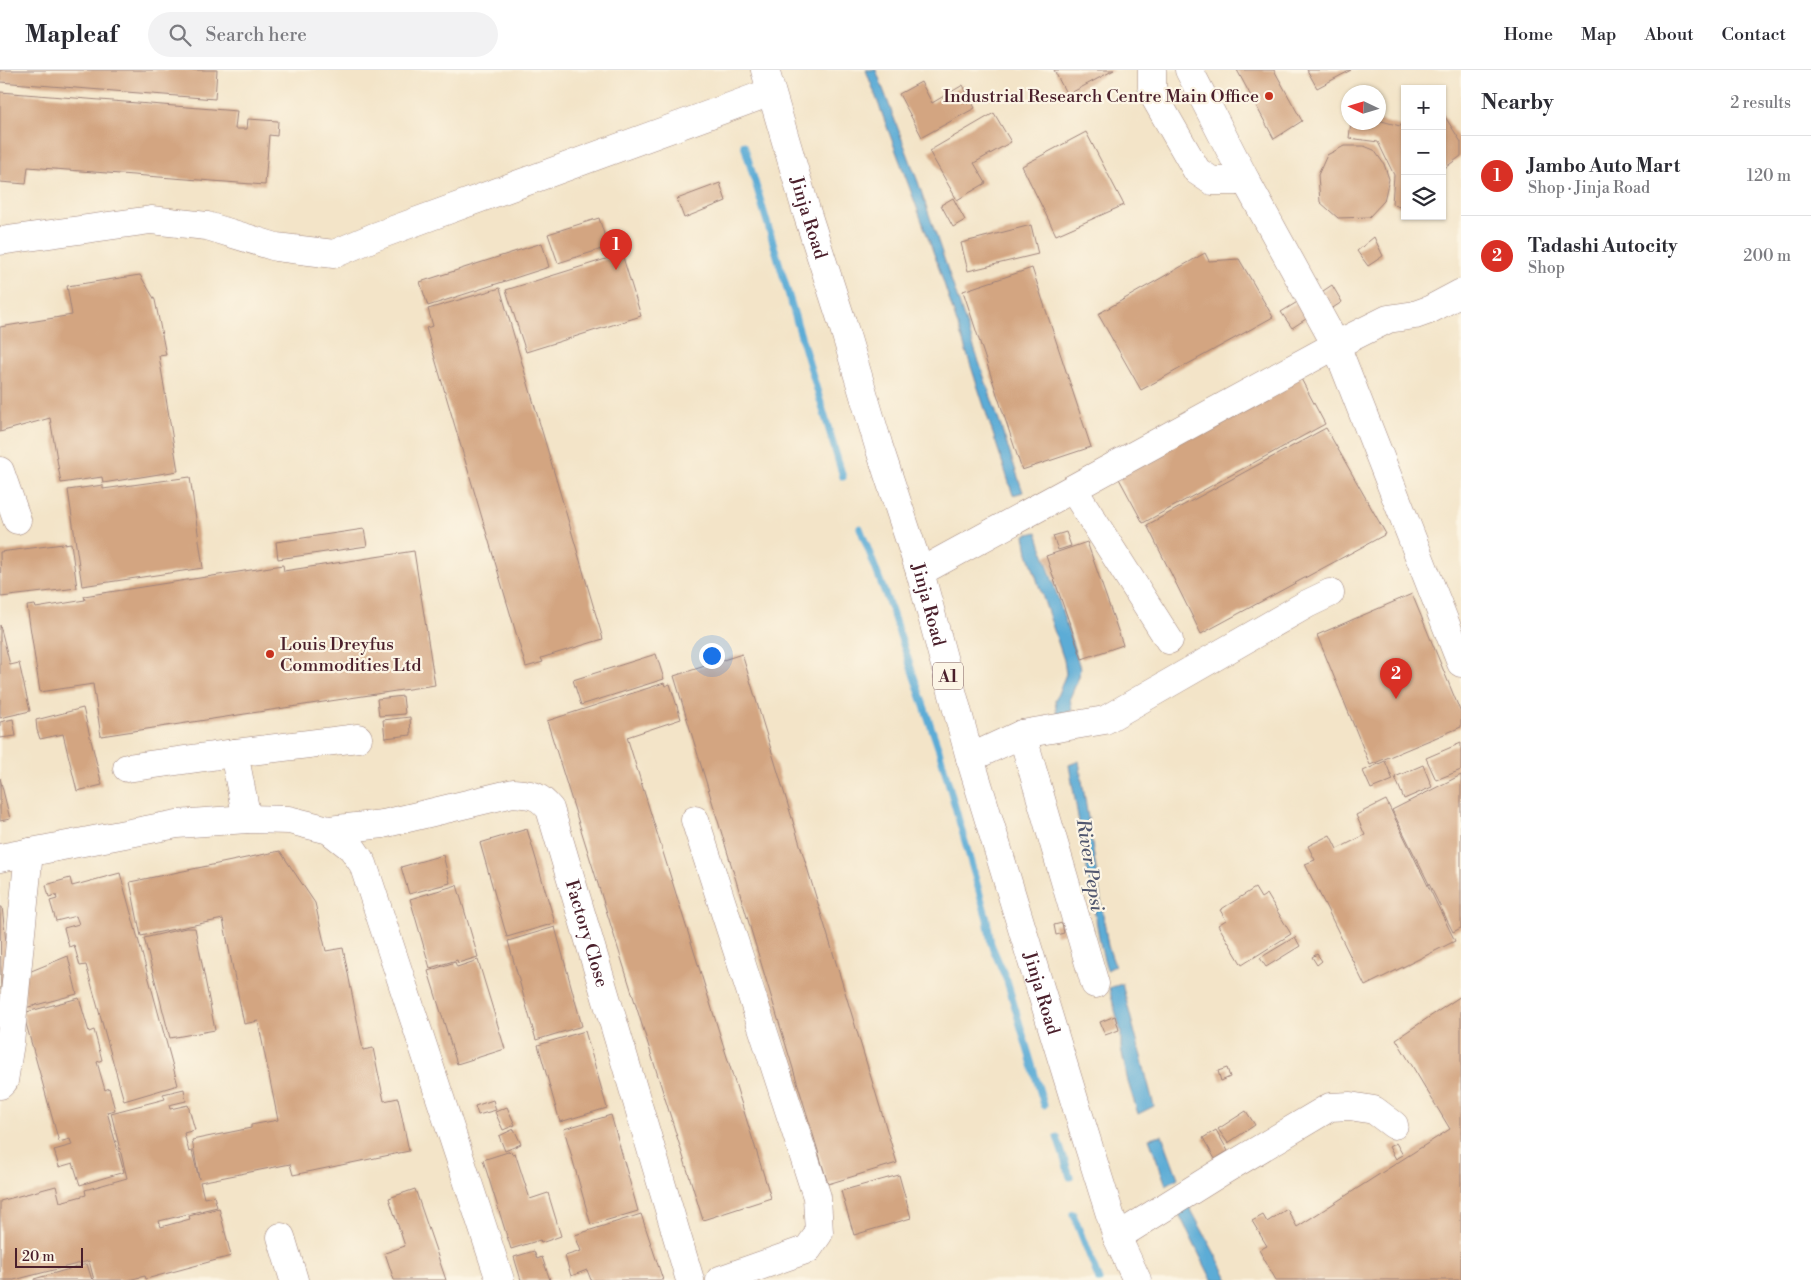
<!DOCTYPE html>
<meta charset="utf-8">
<style>
body{margin:0;font-family:"Libre Bodoni",serif;background:#f2f2f3;color:#2b2b33}
.controls{position:absolute;right:15px;top:15px;display:grid;overflow:hidden;border-radius:0px;box-shadow:0 1px 4px #0004}
.controls button{width:45px;height:45px;display:grid;place-items:center;padding:0;border:0;border-bottom:1px solid #e1e1e2;background:#fff;color:#2b2b33;font:25px sans-serif}
.compass{position:absolute;left:1341px;top:15px;width:45px;height:45px;border-radius:50%;background:#fff;box-shadow:0 1px 4px #0004;rotate:274deg}
.scale{position:absolute;left:15px;bottom:12px;width:68px;box-sizing:border-box;padding-left:5px;border:2px solid #4a1f2b;border-top:0;font-size:14px;line-height:18px;white-space:nowrap;color:#4a1f2b;-webkit-text-stroke:4px #fcf5e5;paint-order:stroke}
.you{position:absolute;left:711px;top:585px;width:18px;height:18px;margin:-12px;border:4px solid #fff;border-radius:50%;background:#1a73e8;box-shadow:0 0 0 8px #1a73e833}
.badge{display:grid;place-items:center;width:32px;height:32px;border-radius:50%;background:#d93025;color:#fff;font-size:16px;font-weight:700}
.pin{position:absolute;translate:-50% -41px;filter:drop-shadow(0 1px 2px #0008)}
.pin::after{content:'';position:absolute;top:26px;width:18px;height:15px;background:inherit;clip-path:polygon(0 0,100% 0,50% 100%)}
.list{margin:0;padding:0;list-style:none}
h2{display:flex;justify-content:space-between;align-items:center;height:65px;margin:0;padding:0 20px;font-size:21px}
h2 small{font-size:16px;font-weight:400;color:#7c7c81}
.list li{display:grid;grid-template-columns:32px 1fr auto;gap:15px;align-items:center;box-sizing:border-box;height:80px;padding:0 20px;border-top:1px solid #e1e1e2}
.list b{display:block;font-size:19px;white-space:nowrap}
.list p{margin:0;font-size:16px;white-space:nowrap;color:#7c7c81}
.list em{font-size:16px;font-style:normal;color:#7c7c81}
.icon{flex:none;width:28px;height:28px;fill:none;stroke:currentColor;stroke-width:2;stroke-linecap:round;stroke-linejoin:round}
.map{position:relative;flex:none;width:1461px;height:1210px;overflow:hidden}
header{display:flex;align-items:center;gap:30px;box-sizing:border-box;height:70px;padding:0 25px;background:#fff;border-bottom:1px solid #e1e1e2}
header strong{font-size:24px}
nav{display:flex;gap:28px;margin-inline-start:auto;font-size:18px}
.search{width:350px;height:45px;background:#f2f2f3;display:flex;align-items:center;gap:12px;box-sizing:border-box;padding:0 18px;border-radius:28px;color:#7c7c81;font-size:19px}
main{display:flex}
aside{flex:1;background:#fff}
.map>svg:first-child{display:block}
.water{fill:#5cacd6;stroke:#536680}
.lines{fill:none;stroke-linecap:round;stroke-linejoin:round}
.stream{stroke:#5cacd6;stroke-width:7}
.building{fill:#d3a581}
.minor-casing{stroke:#9e827a;stroke-width:29}
.highway-casing{stroke:#9e827a;stroke-width:29}
.minor{stroke:#fff;stroke-width:28}
.highway{stroke:#fff;stroke-width:28}
.poi-dot{fill:#c8321e;stroke:#fcf5e5;stroke-width:2}
.labels{text-anchor:middle;stroke-width:4.5;stroke-linejoin:round;paint-order:stroke}
.shield{fill:#fcf5e5;stroke:#7f5f63;stroke-width:1}
.shield-label{font-size:16px;font-weight:bold;fill:#4a1f2b}
.poi-label{font-size:18px;fill:#4a1f2b;stroke:#fcf5e5;text-anchor:end}
.street-label{font-size:18px;fill:#4a1f2b;stroke:#fcf5e5}
.water-label{font-size:19px;font-style:italic;fill:#51576f;stroke:#fcf5e5}
</style>
<header>
<strong>Mapleaf</strong>
<div class="search"><svg class="icon" aria-label="search" viewBox="0 0 24 24"><circle cx="10" cy="10" r="6"/><path d="M15 15l6 6"/></svg>Search here</div>
<nav><a>Home</a><a>Map</a><a>About</a><a>Contact</a></nav>
</header>
<main>
<div class="map">
<svg width="1461" height="1210" viewBox="0 0 1461 1210">
<rect width="100%" height="100%" fill="#fcf5e5"/>
<filter id="ink" filterUnits="userSpaceOnUse"><feTurbulence type="fractalNoise" baseFrequency=".02" numOctaves="2"/><feDisplacementMap in="SourceGraphic" scale="10" xChannelSelector="R" yChannelSelector="G"/><feConvolveMatrix kernelMatrix="1 2 1 2 8 2 1 2 1" color-interpolation-filters="sRGB"/></filter>
<filter id="wash" filterUnits="userSpaceOnUse"><feTurbulence type="fractalNoise" baseFrequency=".0096" numOctaves="4" result="noise"/><feDisplacementMap in="SourceGraphic" scale="20" xChannelSelector="R" yChannelSelector="G"/><feGaussianBlur stdDeviation="1.12" result="paint"/><feColorMatrix in="noise" values="0 0 0 0 0 0 0 0 0 0 0 0 0 0 0 0 0 1.4 0 .05"/><feComposite in="paint" operator="in"/></filter>
<g filter="url(#wash)">
<rect width="100%" height="100%" fill="#f3e4c8"/>
<g class="water">
<path d="M 866,0 L 876,0 L 918,112 L 1023,422 L 1013,425 L 937,192 Z"/>
<path d="M 1037,462 L 1080,598 L 1079,607 L 1070,628 L 1072,641 L 1057,644 L 1055,631 L 1066,604 L 1064,590 L 1028,483 L 1025,465 Z"/>
<path d="M 1079,691 L 1108,876 L 1115,896 L 1107,900 L 1101,878 L 1069,695 Z"/>
<path d="M 1122,914 L 1154,1036 L 1138,1044 L 1128,1012 L 1121,978 L 1121,962 L 1109,918 Z"/>
<path d="M 1162,1065 L 1178,1108 L 1166,1115 L 1149,1068 Z"/>
<path d="M 1189,1136 L 1229,1210 L 1212,1210 L 1179,1144 Z"/>
</g>
<g class="lines">
<g class="stream">
<path d="M 744,75 L 843,407"/>
<path d="M 860,458 L 891,539 L 939,680 L 987,849 L 991,874 L 1007,911 L 1044,1035"/>
<path d="M 1057,1067 L 1070,1107"/>
<path d="M 1073,1144 L 1099,1210"/>
</g>
</g>
<g id="blocks">
<g class="building">
<path d="M 0,0 L 217,0 L 215,29 L 0,12 Z"/>
<path d="M 1054,0 L 1114,0 L 1067,25 Z"/>
<path d="M 1237,0 L 1274,0 L 1302,51 L 1274,69 Z"/>
<path d="M 1307,0 L 1351,0 L 1317,18 Z"/>
<path d="M 921,12 L 932,33 L 963,15 L 975,38 L 922,67 L 899,24 Z"/>
<path d="M 0,22 L 237,41 L 235,59 L 247,59 L 248,49 L 278,51 L 277,66 L 269,65 L 265,115 L 28,97 L 26,114 L 0,112 Z"/>
<path d="M 1442,42 L 1461,72 L 1461,86 L 1442,100 Z"/>
<path d="M 994,43 L 1011,72 L 974,93 L 986,113 L 957,130 L 929,81 Z"/>
<path d="M 1378,50 L 1400,56 L 1405,54 L 1405,139 L 1392,134 L 1394,105 L 1378,72 L 1349,68 L 1351,52 L 1378,52 Z"/>
<path d="M 1086,62 L 1124,135 L 1056,165 L 1022,96 Z"/>
<path d="M 1344,76 L 1364,76 L 1374,80 L 1384,94 L 1389,109 L 1384,131 L 1369,147 L 1338,148 L 1320,132 L 1318,105 L 1327,85 Z"/>
<path d="M 720,113 L 726,131 L 684,148 L 677,129 Z"/>
<path d="M 953,128 L 965,150 L 953,157 L 941,135 Z"/>
<path d="M 599,148 L 608,177 L 558,193 L 548,164 Z"/>
<path d="M 1031,155 L 1038,184 L 968,201 L 961,173 Z"/>
<path d="M 1374,167 L 1383,186 L 1368,196 L 1357,181 Z"/>
<path d="M 542,173 L 549,197 L 428,236 L 420,212 Z"/>
<path d="M 1205,183 L 1209,191 L 1239,189 L 1273,247 L 1141,320 L 1098,244 Z"/>
<path d="M 622,184 L 641,246 L 526,282 L 506,220 Z"/>
<path d="M 1032,198 L 1091,377 L 1022,400 L 963,221 Z"/>
<path d="M 140,205 L 155,230 L 166,285 L 159,286 L 178,401 L 103,413 L 102,407 L 61,413 L 50,348 L 0,362 L 0,257 L 72,245 L 67,216 Z"/>
<path d="M 1332,215 L 1342,232 L 1325,243 L 1314,227 Z"/>
<path d="M 500,218 L 603,569 L 541,588 L 543,592 L 526,597 L 426,258 L 433,256 L 428,239 Z"/>
<path d="M 1299,231 L 1309,247 L 1292,258 L 1281,242 Z"/>
<path d="M 1299,305 L 1325,354 L 1143,453 L 1117,405 Z"/>
<path d="M 1326,358 L 1386,464 L 1201,564 L 1147,455 Z"/>
<path d="M 190,407 L 203,498 L 82,516 L 68,420 L 103,415 L 103,419 Z"/>
<path d="M 364,459 L 367,476 L 278,489 L 276,472 Z"/>
<path d="M 1066,462 L 1071,476 L 1058,480 L 1053,466 Z"/>
<path d="M 1087,472 L 1123,575 L 1082,589 L 1046,486 Z"/>
<path d="M 71,473 L 77,518 L 1,527 L 0,482 Z"/>
<path d="M 414,481 L 435,615 L 101,666 L 93,614 L 40,622 L 27,536 L 35,535 L 36,538 L 85,530 L 84,526 L 283,495 L 284,501 Z"/>
<path d="M 1412,524 L 1461,643 L 1461,657 L 1370,695 L 1317,565 Z"/>
<path d="M 0,555 L 10,595 L 19,593 L 30,641 L 0,648 Z"/>
<path d="M 656,584 L 664,609 L 581,635 L 573,610 Z"/>
<path d="M 742,584 L 897,1093 L 828,1114 L 674,606 Z"/>
<path d="M 664,613 L 665,616 L 670,614 L 681,649 L 627,667 L 771,1128 L 703,1150 L 547,651 Z"/>
<path d="M 403,626 L 405,644 L 379,646 L 377,629 Z"/>
<path d="M 83,638 L 102,715 L 77,721 L 63,664 L 40,669 L 37,660 L 36,650 Z"/>
<path d="M 410,647 L 411,665 L 385,668 L 383,650 Z"/>
<path d="M 13,649 L 16,666 L 0,668 L 0,652 Z"/>
<path d="M 1461,673 L 1461,700 L 1436,710 L 1426,688 Z"/>
<path d="M 1385,691 L 1393,710 L 1371,719 L 1363,701 Z"/>
<path d="M 1423,695 L 1432,717 L 1404,729 L 1395,707 Z"/>
<path d="M 1461,705 L 1461,858 L 1453,862 L 1392,740 Z"/>
<path d="M 0,708 L 10,749 L 0,751 Z"/>
<path d="M 1386,730 L 1455,871 L 1365,916 L 1305,794 L 1315,790 L 1308,776 L 1330,765 L 1337,779 L 1365,765 L 1356,745 Z"/>
<path d="M 527,759 L 555,853 L 507,867 L 480,773 Z"/>
<path d="M 280,781 L 315,833 L 326,881 L 343,878 L 363,980 L 373,978 L 384,1031 L 398,1028 L 409,1081 L 293,1105 L 290,1094 L 200,1112 L 204,1128 L 214,1126 L 217,1137 L 159,1151 L 161,1157 L 190,1149 L 189,1146 L 219,1138 L 231,1186 L 146,1209 L 145,1206 L 128,1210 L 94,1210 L 89,1191 L 14,1210 L 0,1210 L 0,1131 L 56,1116 L 60,1132 L 86,1125 L 85,1120 L 127,1108 L 111,1043 L 165,1029 L 163,1024 L 184,1019 L 186,1031 L 169,1035 L 170,1039 L 188,1035 L 195,1060 L 184,1063 L 189,1082 L 192,1081 L 199,1109 L 192,1070 L 251,1058 L 251,1055 L 278,1050 L 258,951 L 244,954 L 223,849 L 141,866 L 130,812 Z"/>
<path d="M 443,785 L 450,813 L 409,824 L 401,797 Z"/>
<path d="M 120,803 L 178,1015 L 124,1031 L 86,895 L 80,896 L 74,875 L 69,877 L 64,858 L 79,854 L 76,846 L 56,851 L 50,831 L 57,829 L 56,825 L 49,827 L 46,815 L 70,808 L 72,816 Z"/>
<path d="M 457,815 L 478,887 L 458,893 L 457,890 L 430,898 L 410,829 Z"/>
<path d="M 1255,818 L 1261,828 L 1267,824 L 1291,864 L 1242,895 L 1218,855 L 1226,850 L 1220,840 Z"/>
<path d="M 0,837 L 2,837 L 9,898 L 4,899 L 1,920 Z"/>
<path d="M 1062,853 L 1064,863 L 1056,865 L 1054,855 Z"/>
<path d="M 555,857 L 582,956 L 536,970 L 508,871 Z"/>
<path d="M 186,858 L 195,858 L 215,960 L 170,968 L 144,868 Z"/>
<path d="M 1295,867 L 1300,876 L 1266,897 L 1260,888 Z"/>
<path d="M 1317,884 L 1322,891 L 1317,895 L 1312,887 Z"/>
<path d="M 68,886 L 77,924 L 25,938 L 24,904 Z"/>
<path d="M 478,890 L 505,979 L 457,994 L 428,901 L 455,892 L 457,897 Z"/>
<path d="M 1461,926 L 1461,1210 L 1276,1210 L 1259,1180 L 1267,1176 L 1252,1151 L 1263,1145 L 1267,1152 L 1287,1139 L 1297,1157 L 1450,1059 L 1396,969 Z"/>
<path d="M 79,928 L 89,962 L 94,960 L 102,990 L 97,992 L 105,1020 L 109,1018 L 115,1040 L 107,1042 L 124,1102 L 80,1115 L 73,1093 L 59,1097 L 54,1080 L 72,1075 L 70,1069 L 59,1072 L 23,943 Z"/>
<path d="M 1115,946 L 1119,960 L 1105,965 L 1100,952 Z"/>
<path d="M 585,961 L 607,1038 L 560,1052 L 538,975 Z"/>
<path d="M 1227,998 L 1230,1007 L 1221,1011 L 1218,1001 Z"/>
<path d="M 493,1030 L 496,1040 L 478,1045 L 475,1036 Z"/>
<path d="M 507,1037 L 515,1055 L 503,1060 L 495,1042 Z"/>
<path d="M 1246,1041 L 1255,1055 L 1228,1073 L 1218,1059 Z"/>
<path d="M 611,1045 L 638,1141 L 591,1155 L 564,1059 Z"/>
<path d="M 514,1059 L 521,1074 L 505,1081 L 499,1066 Z"/>
<path d="M 1216,1060 L 1228,1081 L 1215,1089 L 1203,1068 Z"/>
<path d="M 1396,1073 L 1403,1085 L 1396,1089 L 1389,1077 Z"/>
<path d="M 511,1081 L 512,1084 L 515,1083 L 530,1129 L 548,1123 L 561,1166 L 541,1173 L 540,1170 L 511,1179 L 483,1090 Z"/>
<path d="M 899,1105 L 911,1148 L 854,1165 L 841,1121 Z"/>
<path d="M 415,1119 L 446,1210 L 394,1210 L 385,1183 L 405,1176 L 389,1128 Z"/>
<path d="M 641,1144 L 663,1210 L 591,1210 L 587,1200 L 571,1206 L 565,1186 L 581,1181 L 575,1165 Z"/>
<path d="M 534,1181 L 537,1189 L 542,1187 L 550,1210 L 521,1210 L 514,1187 Z"/>
<path d="M 87,1194 L 92,1210 L 34,1210 L 34,1209 Z"/>
</g>
</g>
</g>
<g filter="url(#ink)">
<use href="#blocks" fill-opacity="0" stroke="#9e827a" stroke-width="1"/>
<g class="lines">
<g class="minor-casing">
<g id="minor">
<path d="M 1152,0 L 1152,17 L 1154,26 L 1197,101 L 1212,111 L 1246,111"/>
<path d="M 1189,0 L 1246,111 L 1336,275 L 1461,593"/>
<path d="M 0,171 L 151,150 L 207,156 L 276,177 L 334,184 L 374,167 L 771,22"/>
<path d="M 0,401 L 17,450"/>
<path d="M 1073,419 L 1169,570"/>
<path d="M 920,502 L 1336,275 L 1388,249 L 1415,245 L 1429,240 L 1461,223"/>
<path d="M 1022,664 L 1095,914"/>
<path d="M 234,683 L 247,749"/>
<path d="M 970,688 L 1022,664 L 1105,650 L 1307,534 L 1330,523"/>
<path d="M 127,698 L 234,683 L 358,668"/>
<path d="M 695,750 L 817,1127 L 819,1163 L 808,1179 L 720,1210"/>
<path id="s1" d="M 329,760 L 383,754 L 513,723 C 532,725 538,724 550,739 L 690,1210"/>
<path d="M 0,788 L 177,754 L 247,749 L 289,750 L 329,760 L 352,778 L 363,794 L 500,1210"/>
<path d="M 0,1015 L 4,1011 L 10,973 L 29,782"/>
<path d="M 281,1167 L 294,1210"/>
<path d="M 1117,1167 L 1221,1102 L 1330,1037 L 1350,1036 L 1374,1040 L 1394,1055"/>
</g>
</g>
<g class="highway-casing">
<g id="highway">
<path id="s2" d="M 765,0 L 806,140 L 843,255 L 879,377 L 920,502 L 970,688 L 1077,1039 L 1117,1167 L 1137,1210"/>
</g>
</g>
<use href="#minor" class="minor"/>
<use href="#highway" class="highway"/>
</g>
</g>
<g class="poi-dot">
<circle cx="1269" cy="26" r="5"/>
<circle cx="270" cy="584" r="5"/>
</g>
<g class="labels">
<rect class="shield" x="933" y="592.5" width="30" height="27" rx="4"/>
<g class="shield-label">
<text x="948" y="612">A1</text>
</g>
<g class="poi-label">
<text x="1259" y="32">Industrial Research Centre Main Office</text>
<text x="280" y="580" text-anchor="start">Louis Dreyfus<tspan x="280" dy="21">Commodities Ltd</tspan></text>
</g>
<g class="street-label">
<text dy="6" stroke="none"><textPath href="#s2" startOffset="154">Jinja Road</textPath></text>
<text dy="6" stroke="none"><textPath href="#s2" startOffset="559">Jinja Road</textPath></text>
<text dy="6" stroke="none"><textPath href="#s1" startOffset="360">Factory Close</textPath></text>
<text dy="6" stroke="none"><textPath href="#s2" startOffset="964">Jinja Road</textPath></text>
</g>
<g class="water-label">
<text transform="translate(1091 795) rotate(81)" y="7">River Pepsi</text>
</g>
</g>
</svg>
<div class="controls">
<button>+</button>
<button>−</button>
<button><svg class="icon" aria-label="layers" viewBox="0 0 24 24"><path d="M12 4l9 5-9 5-9-5zM3 14l9 5 9-5"/></svg></button>
</div>
<svg class="compass" viewBox="-18 -18 36 36"><path d="M0-13l5 13h-10z" fill="#e53935"/><path d="M0 13l5-13h-10z" fill="#7c7c81"/></svg>
<div class="scale">20 m</div>
<div class="you"></div>
<div class="pin badge" style="left:616px;top:200px">1</div>
<div class="pin badge" style="left:1396px;top:629px">2</div>
</div>
<aside>
<h2>Nearby<small>2 results</small></h2>
<ul class="list">
<li><span class="badge">1</span><div><b>Jambo Auto Mart</b><p>Shop · Jinja Road</p></div><em>120 m</em></li>
<li><span class="badge">2</span><div><b>Tadashi Autocity</b><p>Shop</p></div><em>200 m</em></li>
</ul>
</aside>
</main>
